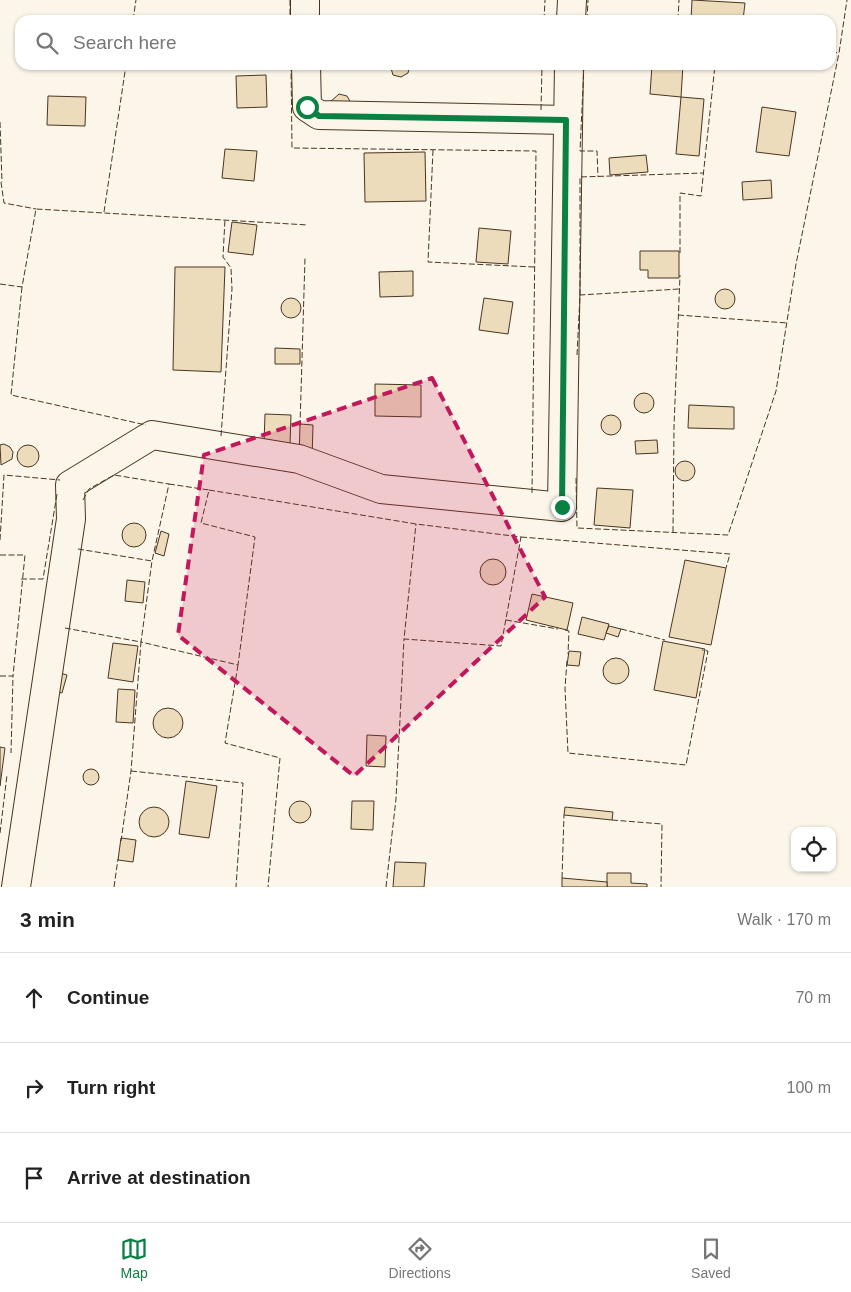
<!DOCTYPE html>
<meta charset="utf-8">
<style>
body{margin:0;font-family:Arial,sans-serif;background:#f6f6f6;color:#222}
.controls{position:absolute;right:15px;bottom:15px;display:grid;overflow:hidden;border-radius:10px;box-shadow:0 1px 4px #0004}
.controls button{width:45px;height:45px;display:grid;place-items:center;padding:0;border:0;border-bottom:1px solid #e0e0e0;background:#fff;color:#222;font:25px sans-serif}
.stop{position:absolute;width:15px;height:15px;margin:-11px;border:4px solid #0b8043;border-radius:50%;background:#fff}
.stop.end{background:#0b8043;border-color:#fff;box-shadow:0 1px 5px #0008}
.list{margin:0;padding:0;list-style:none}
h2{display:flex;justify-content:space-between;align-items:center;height:65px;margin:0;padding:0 20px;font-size:21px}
h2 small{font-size:16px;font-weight:400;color:#767676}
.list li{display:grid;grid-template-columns:32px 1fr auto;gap:15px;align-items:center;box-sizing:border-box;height:90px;padding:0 20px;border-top:1px solid #e0e0e0}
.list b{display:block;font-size:19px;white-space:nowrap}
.list em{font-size:16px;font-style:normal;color:#767676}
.icon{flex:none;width:28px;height:28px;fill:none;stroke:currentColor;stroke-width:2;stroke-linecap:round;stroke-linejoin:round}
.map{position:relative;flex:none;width:851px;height:887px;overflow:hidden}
.search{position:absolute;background:#fff;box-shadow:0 1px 4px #0004;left:15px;right:15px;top:15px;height:55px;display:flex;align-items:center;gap:12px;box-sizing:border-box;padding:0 18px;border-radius:15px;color:#767676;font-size:19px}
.sheet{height:335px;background:#fff}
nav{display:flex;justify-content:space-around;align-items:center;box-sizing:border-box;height:70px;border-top:1px solid #e0e0e0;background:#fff;font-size:14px;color:#767676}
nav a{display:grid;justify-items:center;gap:2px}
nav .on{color:#0b8043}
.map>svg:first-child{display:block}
.building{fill:#ecdcbc;stroke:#4a3520}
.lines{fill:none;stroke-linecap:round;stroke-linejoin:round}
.minor-casing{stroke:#4a3520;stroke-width:30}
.minor{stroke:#fbf6e9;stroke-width:28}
.fence{stroke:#4a3520;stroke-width:1;stroke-dasharray:6 2.5;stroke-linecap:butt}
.route{stroke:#0b8043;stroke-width:6}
.marked{fill:#c2185b;fill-opacity:0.2;stroke:#c2185b;stroke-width:4;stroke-dasharray:10 6;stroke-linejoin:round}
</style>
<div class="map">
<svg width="851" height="887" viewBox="0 0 851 887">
<rect width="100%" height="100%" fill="#fbf6e9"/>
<g class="building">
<path d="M 692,0 L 745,3 L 743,20 L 691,20 Z"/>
<path d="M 390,65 L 410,65 L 408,73 L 401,77 L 393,75 Z"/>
<path d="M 652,65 L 683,65 L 681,97 L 650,94 Z"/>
<path d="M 266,75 L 267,107 L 237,108 L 236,76 Z"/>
<path d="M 339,94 L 347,96 L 351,103 L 330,102 Z"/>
<path d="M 48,96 L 86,97 L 85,126 L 47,125 Z"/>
<path d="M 681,97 L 704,99 L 699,156 L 676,154 Z"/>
<path d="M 762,107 L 796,112 L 789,156 L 756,152 Z"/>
<path d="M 225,149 L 257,151 L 254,181 L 222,178 Z"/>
<path d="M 425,152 L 426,201 L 365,202 L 364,153 Z"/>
<path d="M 646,155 L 648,172 L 610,175 L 609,158 Z"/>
<path d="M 771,180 L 772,198 L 743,200 L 742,182 Z"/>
<path d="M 232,222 L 257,225 L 253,255 L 228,252 Z"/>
<path d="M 479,228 L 511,231 L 508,264 L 476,262 Z"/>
<path d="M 640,251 L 679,251 L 679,278 L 648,278 L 648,270 L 640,270 Z"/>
<path d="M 175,267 L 225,267 L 221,372 L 173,370 Z"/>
<path d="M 413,271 L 413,296 L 380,297 L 379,272 Z"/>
<circle cx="725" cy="299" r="10"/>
<circle cx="291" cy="308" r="10"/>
<path d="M 484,298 L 513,302 L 508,334 L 479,330 Z"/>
<path d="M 275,348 L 300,349 L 300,364 L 275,364 Z"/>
<path d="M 375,384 L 421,385 L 421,417 L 375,416 Z"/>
<circle cx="644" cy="403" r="10"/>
<path d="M 689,405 L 734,407 L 734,429 L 688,428 Z"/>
<path d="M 265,414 L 291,415 L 290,445 L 264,444 Z"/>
<circle cx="611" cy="425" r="10"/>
<path d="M 300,424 L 313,425 L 312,459 L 299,459 Z"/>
<path d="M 657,440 L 658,453 L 636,454 L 635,441 Z"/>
<path d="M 4,444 L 10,447 L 13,452 L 12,459 L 1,465 L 0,445 Z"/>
<circle cx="28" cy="456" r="11"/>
<circle cx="685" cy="471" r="10"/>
<path d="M 597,488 L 633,490 L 630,528 L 594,525 Z"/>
<circle cx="134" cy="535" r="12"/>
<path d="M 161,531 L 169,534 L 164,556 L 155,553 Z"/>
<circle cx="493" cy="572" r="13"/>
<path d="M 685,560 L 726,568 L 711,645 L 669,637 Z"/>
<path d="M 127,580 L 145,582 L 143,603 L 125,601 Z"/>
<path d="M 532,594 L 573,603 L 567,630 L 526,620 Z"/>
<path d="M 582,617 L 609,624 L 604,640 L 578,634 Z"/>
<path d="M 609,626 L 621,629 L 618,637 L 606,633 Z"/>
<path d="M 663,641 L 705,649 L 696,698 L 654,690 Z"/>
<path d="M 113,643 L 138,646 L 133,682 L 108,678 Z"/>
<path d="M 569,651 L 581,652 L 579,666 L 567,665 Z"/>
<circle cx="616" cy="671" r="13"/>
<path d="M 56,672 L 67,675 L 62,693 L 51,690 Z"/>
<path d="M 118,689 L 135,690 L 133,723 L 116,722 Z"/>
<circle cx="168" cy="723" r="15"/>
<path d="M 367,735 L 386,736 L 385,767 L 366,766 Z"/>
<path d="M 0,747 L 5,748 L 0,786 Z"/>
<circle cx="91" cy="777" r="8"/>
<path d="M 186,781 L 217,786 L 209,838 L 179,834 Z"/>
<circle cx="300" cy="812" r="11"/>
<path d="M 352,801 L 374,801 L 373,830 L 351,829 Z"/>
<path d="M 565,807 L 613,812 L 612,820 L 564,815 Z"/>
<circle cx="154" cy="822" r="15"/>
<path d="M 121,838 L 136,840 L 133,862 L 118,860 Z"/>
<path d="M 395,862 L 426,863 L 424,887 L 393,887 Z"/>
<path d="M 607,873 L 631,873 L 631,883 L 647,884 L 647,887 L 607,887 Z"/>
<path d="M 562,878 L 607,882 L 607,887 L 562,887 Z"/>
</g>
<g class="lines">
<g class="minor-casing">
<g id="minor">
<path d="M 305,0 L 305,20"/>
<path d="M 571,20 L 572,0"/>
<path d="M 306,65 L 307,107 L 319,115 L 566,120"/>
<path d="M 16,887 L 71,519 L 70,485 L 152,435 L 299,459 L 381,489 L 562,507 L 569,65"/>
</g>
</g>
<use href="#minor" class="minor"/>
<g class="fence">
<path d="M 290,0 L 290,20"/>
<path d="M 133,20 L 136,0"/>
<path d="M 544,20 L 545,0"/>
<path d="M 587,20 L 588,0"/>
<path d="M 678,20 L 679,0"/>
<path d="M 831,52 L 839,53 L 847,0"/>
<path d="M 291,65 L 292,148 L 536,151 L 532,494"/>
<path d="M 584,65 L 580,151 L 597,151 L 598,177"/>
<path d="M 541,110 L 542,65"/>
<path d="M 0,122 L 2,182"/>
<path d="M 433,150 L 428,262 L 534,267"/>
<path d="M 1,182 L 4,203 L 36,209"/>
<path d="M 104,212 L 126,65"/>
<path d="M 680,253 L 680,193 L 701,196 L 715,65"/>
<path d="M 0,284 L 22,287 L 36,209 L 308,225"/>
<path d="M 22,287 L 11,395 L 146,425"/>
<path d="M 580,295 L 580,177 L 704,173"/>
<path d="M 678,315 L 787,323"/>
<path d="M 577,355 L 580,295 L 679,289"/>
<path d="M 300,426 L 305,258"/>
<path d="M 221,436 L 232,289 L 231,268 L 223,257 L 225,219"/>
<path d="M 576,478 L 577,528 L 728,535 L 776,391 L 796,264 L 839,53"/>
<path d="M 169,484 L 209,490 L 201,523 L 255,537 L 238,665 L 141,642 L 152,561 Z"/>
<path d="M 209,490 L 416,524 L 521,537 L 501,646 L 404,639 L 416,524"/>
<path d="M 83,500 L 89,489 L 114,475 L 169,484"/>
<path d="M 673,532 L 674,427 L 680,275"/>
<path d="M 521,537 L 730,554 L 726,568"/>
<path d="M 0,540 L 4,475 L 60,480"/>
<path d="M 78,549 L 152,561"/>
<path d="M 0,555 L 25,555 L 13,676"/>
<path d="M 21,579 L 43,579 L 57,494"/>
<path d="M 506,620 L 558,629"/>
<path d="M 65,628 L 141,642 L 131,771 L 121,841"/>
<path d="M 621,629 L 665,640"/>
<path d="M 565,630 L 569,631 L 568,654"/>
<path d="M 567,661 L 565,688 L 568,753 L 686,765 L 708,651 L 702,650"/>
<path d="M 238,665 L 225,743 L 280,758 L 268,887"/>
<path d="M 0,676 L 13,676 L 11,753"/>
<path d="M 131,771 L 243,783 L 236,887"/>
<path d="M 612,820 L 662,824 L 661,887"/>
<path d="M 0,833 L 7,775"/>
<path d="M 562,878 L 564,815"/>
<path d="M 114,887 L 118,859"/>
<path d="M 386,887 L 396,799 L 404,639"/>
</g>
</g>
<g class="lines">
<path class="route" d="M 307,107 L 319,116 L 566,120 L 562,507"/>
</g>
<path class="marked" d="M 432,378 L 545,597 L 354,776 L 178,635 L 204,455 Z"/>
</svg>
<div class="controls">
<button><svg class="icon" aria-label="locate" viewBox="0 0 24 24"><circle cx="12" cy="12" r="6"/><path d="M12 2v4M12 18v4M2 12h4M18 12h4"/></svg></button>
</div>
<div class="stop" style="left:307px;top:107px"></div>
<div class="stop end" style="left:562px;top:507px"></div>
<div class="search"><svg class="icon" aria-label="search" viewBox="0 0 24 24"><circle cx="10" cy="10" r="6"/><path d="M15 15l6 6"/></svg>Search here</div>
</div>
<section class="sheet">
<h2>3 min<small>Walk · 170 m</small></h2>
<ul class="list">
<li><svg class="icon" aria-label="ahead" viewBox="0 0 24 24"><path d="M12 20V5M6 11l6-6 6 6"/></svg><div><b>Continue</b></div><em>70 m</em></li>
<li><svg class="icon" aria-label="right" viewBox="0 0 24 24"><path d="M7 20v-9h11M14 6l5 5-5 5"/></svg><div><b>Turn right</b></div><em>100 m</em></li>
<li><svg class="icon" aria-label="arrive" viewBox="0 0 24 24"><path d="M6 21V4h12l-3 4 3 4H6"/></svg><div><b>Arrive at destination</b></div></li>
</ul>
</section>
<nav>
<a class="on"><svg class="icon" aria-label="map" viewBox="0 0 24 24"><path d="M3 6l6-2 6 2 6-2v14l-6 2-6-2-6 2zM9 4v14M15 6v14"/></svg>Map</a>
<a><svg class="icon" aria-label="directions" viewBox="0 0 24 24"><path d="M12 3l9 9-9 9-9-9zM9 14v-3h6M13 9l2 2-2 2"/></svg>Directions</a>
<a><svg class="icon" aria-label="saved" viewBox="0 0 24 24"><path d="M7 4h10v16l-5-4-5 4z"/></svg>Saved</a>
</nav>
